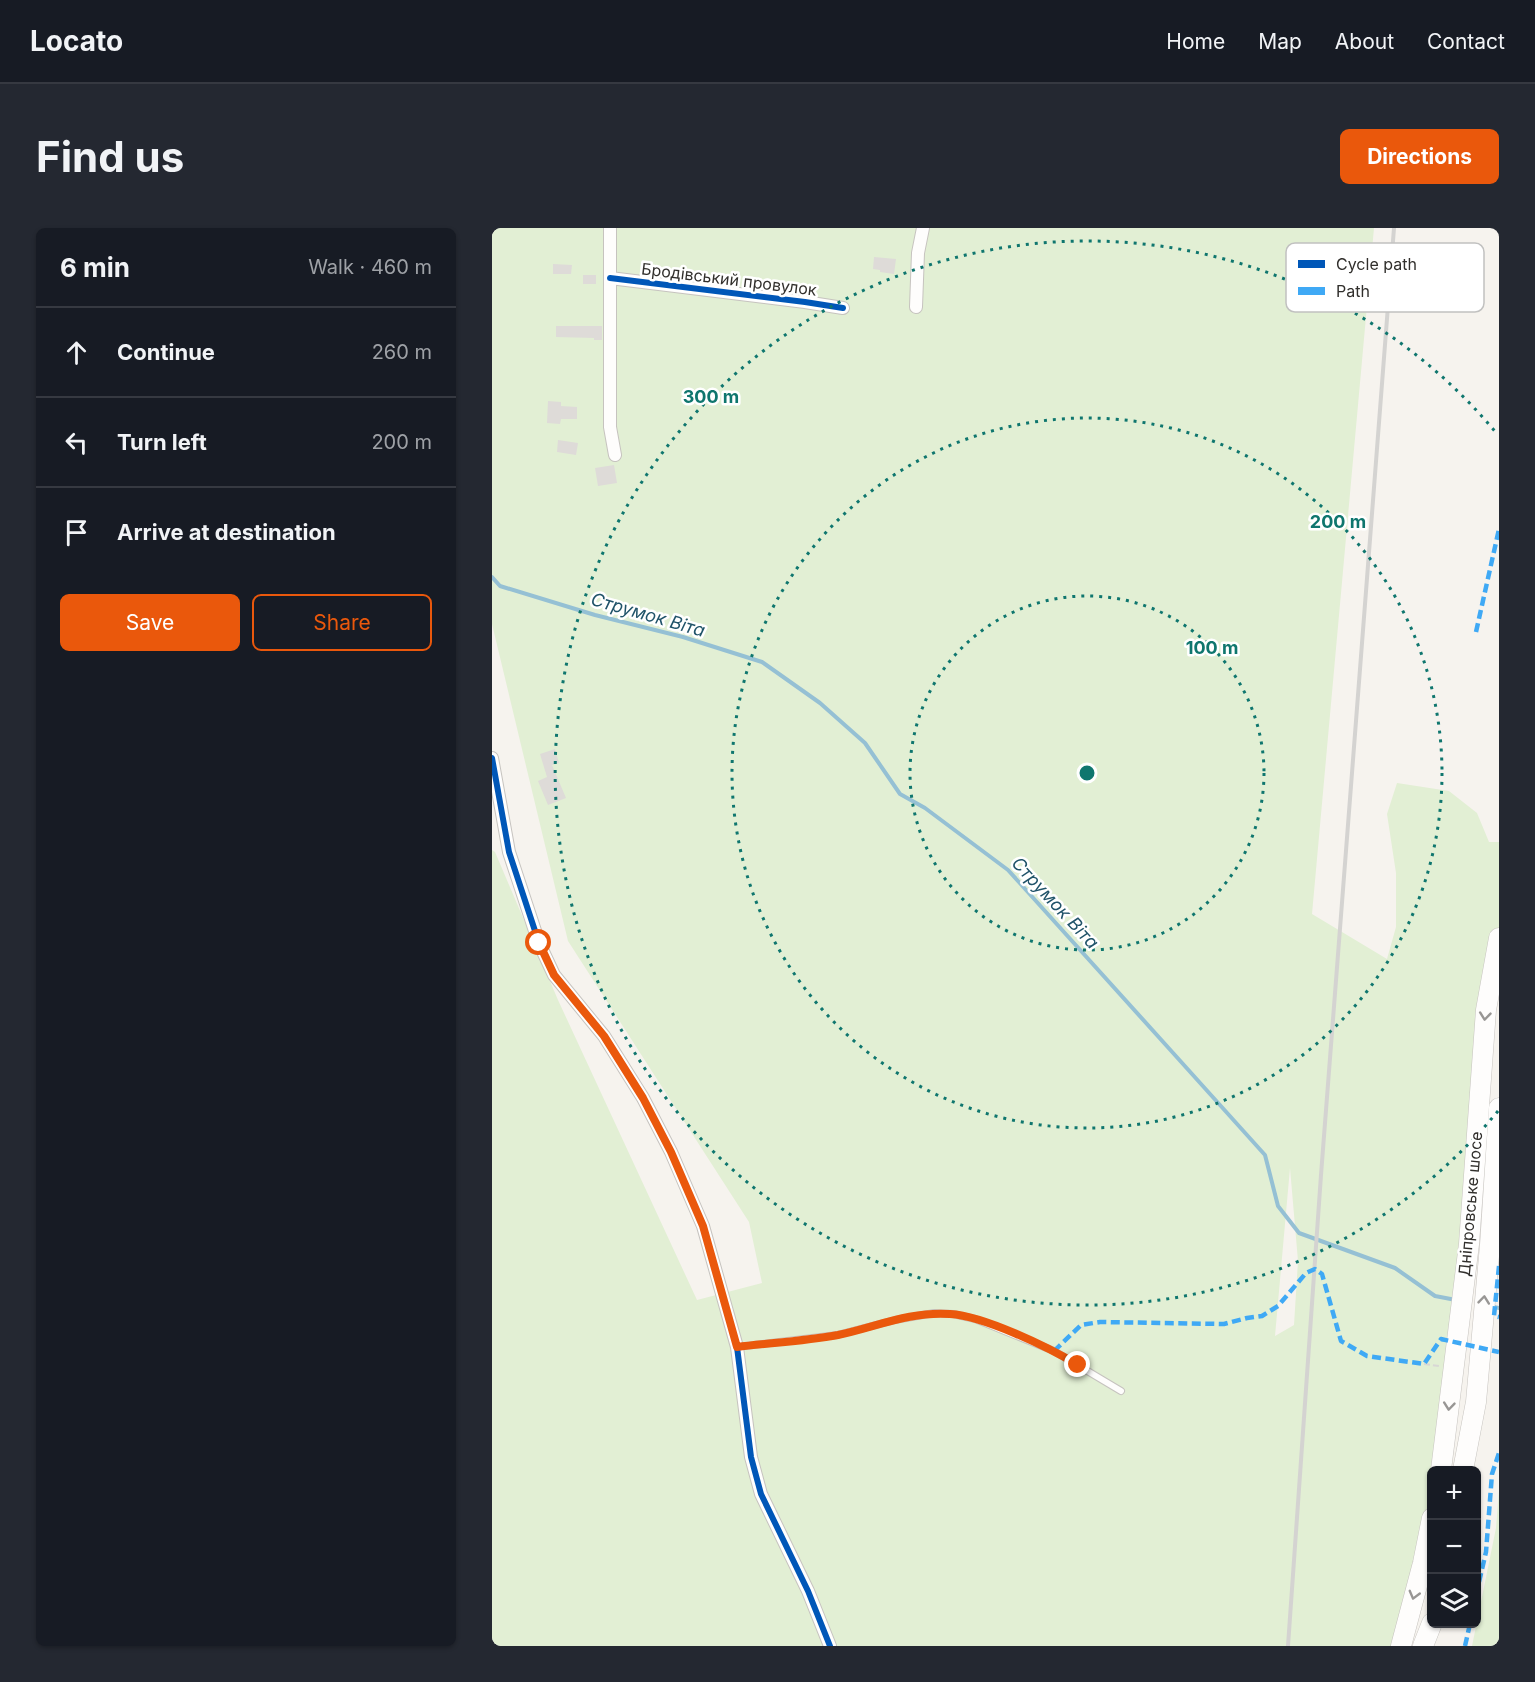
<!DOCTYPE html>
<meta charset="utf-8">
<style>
body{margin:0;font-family:Inter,sans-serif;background:#242831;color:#f1f3f6}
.controls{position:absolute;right:18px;bottom:18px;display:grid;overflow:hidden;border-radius:9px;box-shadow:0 2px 4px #0004}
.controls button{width:54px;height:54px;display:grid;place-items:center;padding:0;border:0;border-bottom:2px solid #363941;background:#171b24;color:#f1f3f6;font:30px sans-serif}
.stop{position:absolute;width:18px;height:18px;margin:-14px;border:4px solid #ea580c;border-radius:50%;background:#fff}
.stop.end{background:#ea580c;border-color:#fff;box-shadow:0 2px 6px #0008}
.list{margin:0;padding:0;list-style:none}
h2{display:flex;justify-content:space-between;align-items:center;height:78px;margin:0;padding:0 24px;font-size:26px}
h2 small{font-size:20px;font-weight:400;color:#9ea1a6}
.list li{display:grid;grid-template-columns:39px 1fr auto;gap:18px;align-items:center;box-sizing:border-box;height:90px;padding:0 24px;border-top:2px solid #363941}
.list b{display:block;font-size:22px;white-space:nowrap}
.list em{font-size:20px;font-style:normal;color:#9ea1a6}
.actions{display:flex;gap:12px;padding:18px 24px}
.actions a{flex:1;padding:14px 0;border:2px solid #ea580c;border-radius:9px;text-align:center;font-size:21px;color:#ea580c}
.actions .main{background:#ea580c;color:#fff}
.icon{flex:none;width:33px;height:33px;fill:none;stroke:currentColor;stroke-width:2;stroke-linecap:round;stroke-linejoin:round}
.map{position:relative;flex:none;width:1007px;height:1418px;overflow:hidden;border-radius:9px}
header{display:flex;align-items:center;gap:36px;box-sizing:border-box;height:84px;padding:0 30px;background:#171b24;border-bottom:2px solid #363941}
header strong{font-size:28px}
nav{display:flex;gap:33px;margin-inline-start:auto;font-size:21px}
.intro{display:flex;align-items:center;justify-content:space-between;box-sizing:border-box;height:144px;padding:0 36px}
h1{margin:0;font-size:42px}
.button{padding:15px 27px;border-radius:9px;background:#ea580c;color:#fff;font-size:21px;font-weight:700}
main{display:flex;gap:36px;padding:0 36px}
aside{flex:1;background:#171b24;border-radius:9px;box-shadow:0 2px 4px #0004}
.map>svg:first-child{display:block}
.green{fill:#e2efd4;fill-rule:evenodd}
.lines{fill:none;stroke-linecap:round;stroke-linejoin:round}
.stream{stroke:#95c0d4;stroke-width:4}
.building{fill:#dedbd8}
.service-casing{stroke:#c6c3bf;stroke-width:8}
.minor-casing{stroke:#c6c3bf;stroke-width:14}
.primary-casing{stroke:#c6c3bf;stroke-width:21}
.path{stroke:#d8d7d5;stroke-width:2;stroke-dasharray:6 3;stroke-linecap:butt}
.service{stroke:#fefdfc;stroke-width:6}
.minor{stroke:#fefdfc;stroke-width:12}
.primary{stroke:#fefdfc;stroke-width:20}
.rail{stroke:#d4d3d1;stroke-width:4}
.quiet{stroke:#3fa9f5;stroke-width:4.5;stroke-dasharray:9 4.5;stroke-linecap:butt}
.cycleway-casing{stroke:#fff;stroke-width:10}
.cycleway{stroke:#0057b8;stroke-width:6}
.oneway{stroke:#989694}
.route{stroke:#ea580c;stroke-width:8}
.ring{fill:none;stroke:#0f766e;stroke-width:3;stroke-dasharray:3 6}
.labels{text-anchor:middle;stroke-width:5;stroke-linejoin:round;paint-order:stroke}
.street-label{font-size:16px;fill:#312f2c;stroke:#fff}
.water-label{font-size:18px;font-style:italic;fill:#205369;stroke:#fff}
.key{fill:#fff;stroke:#c1c1c0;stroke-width:1.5}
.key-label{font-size:16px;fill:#312f2c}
.centre{fill:#0f766e;stroke:#fff;stroke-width:3}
.ring-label{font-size:18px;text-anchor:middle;font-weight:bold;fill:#0f766e;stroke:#fff;stroke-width:5;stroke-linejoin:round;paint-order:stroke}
</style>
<header>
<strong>Locato</strong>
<nav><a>Home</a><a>Map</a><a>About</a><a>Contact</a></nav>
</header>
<div class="intro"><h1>Find us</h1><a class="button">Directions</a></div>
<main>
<aside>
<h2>6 min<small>Walk · 460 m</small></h2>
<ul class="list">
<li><svg class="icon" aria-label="ahead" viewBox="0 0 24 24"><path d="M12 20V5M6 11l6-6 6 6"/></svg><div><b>Continue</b></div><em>260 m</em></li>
<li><svg class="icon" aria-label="left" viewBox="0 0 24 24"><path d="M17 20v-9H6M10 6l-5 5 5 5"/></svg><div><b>Turn left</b></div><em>200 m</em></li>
<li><svg class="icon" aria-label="arrive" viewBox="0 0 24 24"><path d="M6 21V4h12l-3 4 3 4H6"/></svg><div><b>Arrive at destination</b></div></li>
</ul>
<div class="actions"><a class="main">Save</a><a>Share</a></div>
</aside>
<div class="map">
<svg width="1007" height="1418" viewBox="0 0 1007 1418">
<rect width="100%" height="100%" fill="#f6f3ee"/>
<g class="green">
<path d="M 0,0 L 882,0 L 820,686 L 895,731 L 904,699 L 904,645 L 895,586 L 905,555 L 957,563 L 985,585 L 997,614 L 1007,614 L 1007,710 L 949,1242 L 940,1242 L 939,1290 L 909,1418 L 0,1418 L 0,622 L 3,624 L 66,772 L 205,1072 L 270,1055 L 257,994 L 76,713 L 0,396 ZM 798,940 L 806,1033 L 802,1097 L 783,1108 Z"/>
<path d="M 1007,1262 L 1007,1418 L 980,1418 L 1004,1300 Z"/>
</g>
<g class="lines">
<g class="stream">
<path d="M 0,349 L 8,358 L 103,387 L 191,409 L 270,434 L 328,475 L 373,515 L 408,566 L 433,580 L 516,642 L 682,826 L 773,927 L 786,978 L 807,1005 L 903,1040 L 943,1068 L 964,1072"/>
<path d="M 998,1078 L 1007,1080"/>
</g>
</g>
<g class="building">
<path d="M 382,29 L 404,31 L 402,46 L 388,44 L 388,42 L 381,41 Z"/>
<path d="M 61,36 L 80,37 L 79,46 L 61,46 Z"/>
<rect x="91" y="47" width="13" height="9"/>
<path d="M 64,98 L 110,98 L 110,112 L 102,112 L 102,110 L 64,109 Z"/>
<path d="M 56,173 L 69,174 L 69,178 L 85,179 L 85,191 L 69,191 L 68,196 L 55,195 Z"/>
<path d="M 66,212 L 86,215 L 84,227 L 65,224 Z"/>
<path d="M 122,237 L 125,255 L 106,258 L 103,240 Z"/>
<path d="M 63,521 L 67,535 L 60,537 L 74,570 L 56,577 L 46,553 L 55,549 L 48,526 Z"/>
</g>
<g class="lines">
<g class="service-casing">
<path id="service" d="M 245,1119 L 345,1107 L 403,1092 L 442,1085 L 461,1086 L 483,1091 L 562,1123 L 629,1163"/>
</g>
<g class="minor-casing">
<g id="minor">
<path d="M 118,0 L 118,199 L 123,227"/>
<path d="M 118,50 L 313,74 L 351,80"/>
<path d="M 424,79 L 426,25 L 431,0"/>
<path d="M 0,530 L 17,624 L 47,715 L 62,747 L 112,808 L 151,870 L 179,924 L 211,998 L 245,1119 L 259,1229 L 269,1266 L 316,1363 L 338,1418"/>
</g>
</g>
<g class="primary-casing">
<g id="primary">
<path d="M 949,1242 L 977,1016 L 994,782 L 1007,710"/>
<path d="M 971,1242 L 984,1174 L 998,1017 L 1007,880"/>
<path d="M 909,1418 L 931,1335 L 940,1290"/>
<path d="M 931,1418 L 940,1395"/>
</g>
</g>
<path class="path" d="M 932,1136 L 947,1138"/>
<use href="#service" class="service"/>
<use href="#minor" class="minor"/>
<use href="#primary" class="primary"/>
<path class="rail" d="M 796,1418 L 829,947 L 902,0"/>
<g class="quiet">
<path d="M 984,404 L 1007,301"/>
<path d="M 1007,1038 L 1002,1088 L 1007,1089"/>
<path d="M 562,1123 L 589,1097 L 608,1094 L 732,1096 L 755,1090 L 770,1088 L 786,1078 L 814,1045 L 823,1041 L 830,1046 L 849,1113 L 875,1128 L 932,1136 L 949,1111 L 1007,1124"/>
<path d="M 984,1367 L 994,1324 L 1000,1246 L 1007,1225"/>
<path d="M 973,1418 L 978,1396"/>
</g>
<g class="cycleway-casing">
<g id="cycleway">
<path d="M 118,50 L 313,74 L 351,80"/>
<path d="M 0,530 L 17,624 L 47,715 L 62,747 L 112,808 L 151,870 L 179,924 L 211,998 L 245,1119 L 259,1229 L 269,1266 L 316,1363 L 338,1418"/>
</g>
</g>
<use href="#cycleway" class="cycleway"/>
</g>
<defs><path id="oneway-chevron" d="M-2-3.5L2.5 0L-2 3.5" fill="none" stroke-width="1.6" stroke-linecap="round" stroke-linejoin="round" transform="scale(1.5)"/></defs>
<g class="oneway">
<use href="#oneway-chevron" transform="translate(993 788) rotate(96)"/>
<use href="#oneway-chevron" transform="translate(992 1072) rotate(-84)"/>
<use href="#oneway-chevron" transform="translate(957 1178) rotate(96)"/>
<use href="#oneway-chevron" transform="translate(922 1367) rotate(105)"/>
</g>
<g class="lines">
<path class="route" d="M 47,715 L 62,747 L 112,808 L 151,870 L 179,924 L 211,998 L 245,1119 C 278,1115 313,1113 346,1107 C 383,1099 419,1083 458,1086 C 492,1088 556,1119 586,1137"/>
</g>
<g class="ring">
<circle cx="595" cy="545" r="177"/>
<circle cx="595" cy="545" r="355"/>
<path d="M1006 883A532 532 0 1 1 1006 207"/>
</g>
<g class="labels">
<g class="street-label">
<text transform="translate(237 51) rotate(7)" y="6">Бродівський провулок</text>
<text transform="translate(978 976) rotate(-85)" y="6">Дніпровське шосе</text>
</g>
<g class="water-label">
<text transform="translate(156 387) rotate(16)" y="6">Струмок Віта</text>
<text transform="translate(563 675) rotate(47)" y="6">Струмок Віта</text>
</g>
</g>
<rect x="794" y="15" width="198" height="69" rx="9" class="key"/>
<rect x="806" y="32" width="27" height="8" fill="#0057b8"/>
<rect x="806" y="59" width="27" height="8" fill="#3fa9f5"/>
<g class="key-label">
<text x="844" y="42">Cycle path</text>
<text x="844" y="69">Path</text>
</g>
<circle cx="595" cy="545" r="9" class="centre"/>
<g class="ring-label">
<text x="219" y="175">300 m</text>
<text x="846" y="300">200 m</text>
<text x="720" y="426">100 m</text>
</g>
</svg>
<div class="controls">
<button>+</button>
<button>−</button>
<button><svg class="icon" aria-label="layers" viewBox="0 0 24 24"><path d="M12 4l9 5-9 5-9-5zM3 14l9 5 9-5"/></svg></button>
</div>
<div class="stop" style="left:47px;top:715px"></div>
<div class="stop end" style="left:586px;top:1137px"></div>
</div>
</main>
